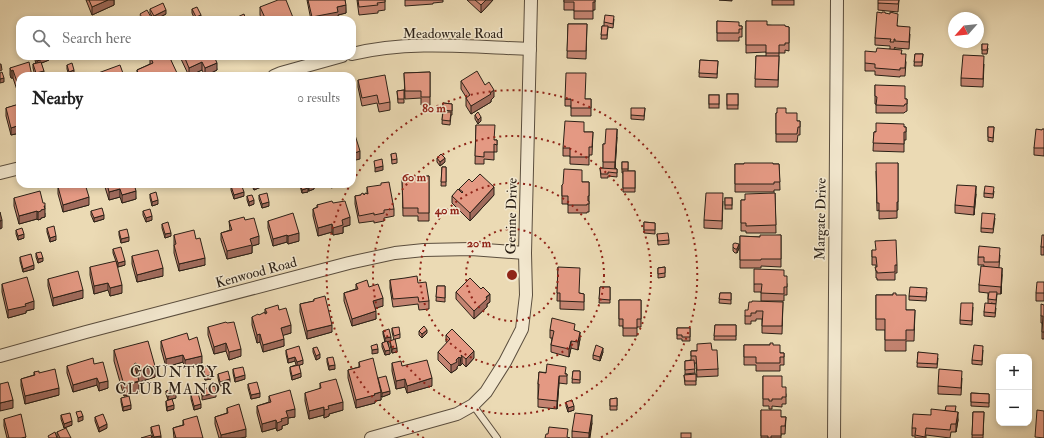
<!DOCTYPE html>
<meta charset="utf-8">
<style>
body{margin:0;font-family:"IM FELL Double Pica",serif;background:#f6f6f6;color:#222}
.controls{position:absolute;right:12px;bottom:12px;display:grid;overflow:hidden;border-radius:8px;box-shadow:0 2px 6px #0003}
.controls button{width:36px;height:36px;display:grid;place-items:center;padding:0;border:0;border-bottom:1px solid #e0e0e0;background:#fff;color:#222;font:20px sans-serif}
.compass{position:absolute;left:948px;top:12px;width:36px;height:36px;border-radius:50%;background:#fff;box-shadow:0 2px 6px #0003;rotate:243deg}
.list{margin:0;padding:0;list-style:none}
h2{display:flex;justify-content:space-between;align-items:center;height:52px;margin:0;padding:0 16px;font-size:17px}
h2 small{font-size:13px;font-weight:400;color:#767676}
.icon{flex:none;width:22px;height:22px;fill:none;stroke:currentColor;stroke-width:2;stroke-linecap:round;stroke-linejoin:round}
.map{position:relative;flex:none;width:1044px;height:438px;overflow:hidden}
.search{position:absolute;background:#fff;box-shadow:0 2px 6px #0003;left:16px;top:16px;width:340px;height:44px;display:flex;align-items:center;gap:10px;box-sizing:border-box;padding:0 14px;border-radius:12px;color:#767676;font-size:15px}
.panel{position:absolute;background:#fff;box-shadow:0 2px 6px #0003;left:16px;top:72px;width:340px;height:116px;border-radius:12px}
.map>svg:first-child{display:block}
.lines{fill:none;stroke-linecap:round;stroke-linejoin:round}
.service-casing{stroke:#5b4e3e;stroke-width:8}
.minor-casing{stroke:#5b4e3e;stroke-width:14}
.service{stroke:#f2e7ce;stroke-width:6}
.minor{stroke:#f2e7ce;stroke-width:12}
.wall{fill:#c48471;stroke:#2b2016}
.shaded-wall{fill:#a06b5c;stroke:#2b2016}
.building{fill:#e49983;stroke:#2b2016}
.ring{fill:none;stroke:#8f2418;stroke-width:2;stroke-dasharray:2 4}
.labels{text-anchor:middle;stroke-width:3;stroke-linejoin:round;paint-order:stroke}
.street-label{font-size:14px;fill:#2b2016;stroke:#f2e7ce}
.neighbourhood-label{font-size:15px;letter-spacing:1px;fill:#2b2016;stroke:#f2e7ce}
.centre{fill:#8f2418;stroke:#f2e7ce;stroke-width:2}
.ring-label{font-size:12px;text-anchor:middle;font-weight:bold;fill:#8f2418;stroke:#f2e7ce;stroke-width:3;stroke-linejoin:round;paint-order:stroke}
</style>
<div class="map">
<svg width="1044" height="438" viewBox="0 0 1044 438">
<rect width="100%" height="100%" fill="#ebdab4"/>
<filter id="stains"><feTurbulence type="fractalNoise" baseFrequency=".005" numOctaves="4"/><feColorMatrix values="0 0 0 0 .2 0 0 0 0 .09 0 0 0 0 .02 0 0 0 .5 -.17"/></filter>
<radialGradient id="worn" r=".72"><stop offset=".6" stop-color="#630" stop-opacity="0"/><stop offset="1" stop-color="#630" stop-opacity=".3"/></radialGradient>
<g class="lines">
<g class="service-casing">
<path id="service" d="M 473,405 L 497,438"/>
</g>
<g class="minor-casing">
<g id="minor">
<path d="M 352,54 C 410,40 471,47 530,49"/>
<path d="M 274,76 L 281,73 L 342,56"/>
<path d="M 0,173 L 20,168"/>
<path d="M 0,356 L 86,332 L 349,263 L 395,253 L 424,250 L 471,249 L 525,253"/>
<path d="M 371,438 L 457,414 L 473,405 L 486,392 L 505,362 L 522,329 L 526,295 L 525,253 L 531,0"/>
<path d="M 834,438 L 837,0"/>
</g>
</g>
<use href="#service" class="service"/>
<use href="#minor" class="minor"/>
</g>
<g class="wall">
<path d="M 86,0 L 114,0 L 114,5 L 92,15 Z"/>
<path d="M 307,0 L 345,0 L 346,13 L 338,15 L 338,19 L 335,20 L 311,20 Z"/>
<path d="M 357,0 L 385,0 L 385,10 L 378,11 L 378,13 L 359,15 Z"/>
<path d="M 405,0 L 443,0 L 443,2 L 433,3 L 433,4 L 405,6 Z"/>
<path d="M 467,0 L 493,0 L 481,13 Z"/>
<path d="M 564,0 L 595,0 L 595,10 L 593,10 L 593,19 L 574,19 L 574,10 L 564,10 Z"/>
<path d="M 719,0 L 732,0 L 732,1 Z"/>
<rect x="772" y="0" width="22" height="5"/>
<path d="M 899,0 L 898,12 L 878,10 L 878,3 Z"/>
<path d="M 260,7 L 294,20 L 262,20 L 260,15 Z"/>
<path d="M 150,9 L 166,14 L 154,20 L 150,13 Z"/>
<path d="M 192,9 L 201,19 L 198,20 L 195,20 L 192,13 Z"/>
<path d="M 885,13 L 898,26 L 910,34 L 909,49 L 895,48 L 895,47 L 894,49 L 902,54 L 906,62 L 905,76 L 900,76 L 900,77 L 875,75 L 875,71 L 865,71 L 865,63 L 876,52 L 890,49 L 890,46 L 875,45 L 875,38 Z"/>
<path d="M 614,19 L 613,28 L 608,27 L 607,39 L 601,39 L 602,26 L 604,26 L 604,22 Z"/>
<path d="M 717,21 L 739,26 L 742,26 L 742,37 L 739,37 L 739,41 L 717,41 Z"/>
<path d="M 746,21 L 767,25 L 789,27 L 789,51 L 785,50 L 785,53 L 779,53 L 779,60 L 778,87 L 755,87 L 756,56 L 766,56 L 766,52 L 746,53 Z"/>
<path d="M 568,24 L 587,24 L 586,59 L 567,58 Z"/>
<path d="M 982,44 L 988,48 L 987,54 L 982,54 Z"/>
<path d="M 915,54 L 923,54 L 922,66 L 914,66 Z"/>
<path d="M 34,56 L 48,56 L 49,60 L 41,63 L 44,75 L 40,76 L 35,76 L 33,68 L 33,64 L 36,64 Z"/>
<path d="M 150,56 L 169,56 L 177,76 L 137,76 L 137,70 L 150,64 Z"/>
<path d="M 181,56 L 214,56 L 217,70 L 205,76 L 202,70 L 189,76 L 181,59 Z"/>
<path d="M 700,60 L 718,61 L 717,78 L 699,77 Z"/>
<path d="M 984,64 L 983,87 L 961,86 L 961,78 Z"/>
<path d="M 67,65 L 74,74 L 69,76 L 67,69 Z"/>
<path d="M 10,68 L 32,76 L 18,93 L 13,78 L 11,78 L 10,75 Z"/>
<path d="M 430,72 L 430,105 L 421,105 L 421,98 L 405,99 L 404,73 Z"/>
<path d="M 358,80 L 390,102 L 390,110 L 379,112 L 377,103 L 362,106 L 358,87 Z"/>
<path d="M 461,81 L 485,85 L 494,97 L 491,100 L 491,102 L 471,114 L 466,106 L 466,97 L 461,89 Z"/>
<path d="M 875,85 L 905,99 L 907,99 L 907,111 L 905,112 L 904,113 L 876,113 L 876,104 L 875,104 Z"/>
<path d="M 404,90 L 404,103 L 398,103 L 397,91 Z"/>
<rect x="727" y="94" width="11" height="15"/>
<path d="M 20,95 L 20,133 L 11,135 L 6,116 L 6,108 L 17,105 L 17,96 Z"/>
<rect x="709" y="95" width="10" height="13"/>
<path d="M 565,99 L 591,99 L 591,116 L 571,116 L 571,106 L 565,106 Z"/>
<path d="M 443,103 L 452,104 L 452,115 L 451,115 L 450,125 L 442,124 Z"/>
<path d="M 645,108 L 644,120 L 631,119 L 631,115 Z"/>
<path d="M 776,113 L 786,113 L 797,121 L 800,121 L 800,135 L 798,135 L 797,142 L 776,142 Z"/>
<path d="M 475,115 L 481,121 L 478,124 L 475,119 Z"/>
<path d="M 476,125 L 494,140 L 497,140 L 497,152 L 494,152 L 494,160 L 484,159 L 484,164 L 475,164 Z"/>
<path d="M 904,127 L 906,127 L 906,140 L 904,140 L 904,152 L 873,151 L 874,132 Z"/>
<path d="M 988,127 L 994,127 L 993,142 L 988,141 Z"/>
<path d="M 1044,129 L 1044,156 L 1034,155 L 1034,148 L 1042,130 Z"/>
<path d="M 584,132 L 593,132 L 592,155 L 589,155 L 589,165 L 570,164 L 570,156 L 563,156 L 563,148 Z"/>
<path d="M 617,137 L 615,168 L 617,169 L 617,177 L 608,176 L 608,178 L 601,178 L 600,168 L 603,168 L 603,144 L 605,144 Z"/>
<path d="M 391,154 L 397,159 L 397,163 L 392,164 Z"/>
<path d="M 437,158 L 445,162 L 440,166 L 437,162 Z"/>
<path d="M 622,162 L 628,162 L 628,171 L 635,171 L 635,192 L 623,192 L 623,173 L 622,173 Z"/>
<path d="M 898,163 L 898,210 L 897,210 L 897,218 L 879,219 L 879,210 L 877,211 L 876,171 Z"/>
<path d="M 735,164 L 779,164 L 780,190 L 774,190 L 774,192 L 735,192 Z"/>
<path d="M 442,167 L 446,167 L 446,186 L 441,186 Z"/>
<path d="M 429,176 L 429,221 L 418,221 L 418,216 L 403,216 L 402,177 Z"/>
<path d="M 472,182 L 494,195 L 470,221 L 452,203 L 452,196 L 459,190 L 459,189 Z"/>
<path d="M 582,182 L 589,182 L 589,212 L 587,212 L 587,213 L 568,213 L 568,204 L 562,204 L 562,185 Z"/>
<path d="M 104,184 L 134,184 L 136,199 L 122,203 L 120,197 L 109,200 Z"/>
<path d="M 251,184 L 261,184 L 261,187 L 254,190 Z"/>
<path d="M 300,184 L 314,184 L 314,189 L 309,191 L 308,188 L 308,192 L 302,193 L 300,186 Z"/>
<path d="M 231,186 L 244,196 L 234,199 L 231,190 Z"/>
<path d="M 58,187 L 89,205 L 63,212 L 58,194 Z"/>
<path d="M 367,187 L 394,209 L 394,216 L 384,218 L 384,221 L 374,223 L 374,221 L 359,223 L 355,204 L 355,196 L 367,194 Z"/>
<path d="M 994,191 L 993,198 L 984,197 L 984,193 Z"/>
<path d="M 775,193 L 776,233 L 746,233 L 746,231 L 741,231 L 741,200 L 745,200 Z"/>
<path d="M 150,194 L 158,204 L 152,206 L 150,198 Z"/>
<path d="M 976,194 L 974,215 L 955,213 L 955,205 Z"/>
<path d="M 259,195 L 269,206 L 262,208 L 259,199 Z"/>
<path d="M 247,196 L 254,204 L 249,206 L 247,200 Z"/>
<path d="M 14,198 L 45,213 L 45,217 L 41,218 L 41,219 L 38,220 L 37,219 L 19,224 L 14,206 Z"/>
<rect x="725" y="198" width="7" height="11"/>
<path d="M 723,201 L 722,229 L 704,228 L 704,220 Z"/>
<path d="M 333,203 L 350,225 L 343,227 L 343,233 L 333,235 L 332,232 L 318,236 L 313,216 L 313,209 L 317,207 L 317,205 Z"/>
<path d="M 91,211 L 104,219 L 94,222 L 91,215 Z"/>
<path d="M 143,211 L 152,220 L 146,222 L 143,215 Z"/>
<path d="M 995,218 L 993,233 L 981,232 L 981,228 Z"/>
<path d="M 245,220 L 259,244 L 252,246 L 252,253 L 227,259 L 221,240 L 221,233 L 230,230 L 229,221 Z"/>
<path d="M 268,221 L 299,241 L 288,244 L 287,242 L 273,246 L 268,228 Z"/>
<path d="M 644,222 L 655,223 L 655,234 L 644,233 Z"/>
<path d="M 162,224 L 171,236 L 165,238 L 162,228 Z"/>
<path d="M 47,228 L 56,240 L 50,242 L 47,232 Z"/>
<path d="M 16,230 L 24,238 L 18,240 L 16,234 Z"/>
<path d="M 119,231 L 129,241 L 121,243 L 119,235 Z"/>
<path d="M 657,234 L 669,240 L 669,244 L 658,245 Z"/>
<path d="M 174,235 L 196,239 L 205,265 L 179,271 L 174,253 Z"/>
<path d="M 781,235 L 781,267 L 761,266 L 761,268 L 740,268 L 740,236 L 760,237 Z"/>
<path d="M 1044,235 L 1044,255 L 1041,255 L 1041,247 Z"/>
<path d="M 733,247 L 739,248 L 737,253 L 735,253 L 733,251 Z"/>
<path d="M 113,249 L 125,265 L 118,267 L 113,253 Z"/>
<path d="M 872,250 L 897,265 L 897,273 L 895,273 L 895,280 L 877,280 L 877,278 L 876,278 L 876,265 L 872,265 Z"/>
<path d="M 36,253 L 43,261 L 38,263 L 36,257 Z"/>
<path d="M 1000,255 L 999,267 L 1002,275 L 1001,294 L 997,294 L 996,304 L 991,303 L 996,308 L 995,317 L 984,316 L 984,312 L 988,303 L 988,293 L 979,292 L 979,285 L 984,265 L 978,265 L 978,257 Z"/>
<path d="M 132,256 L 163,276 L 137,282 L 132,264 Z"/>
<path d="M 20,257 L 34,269 L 23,272 L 20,261 Z"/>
<path d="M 90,267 L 122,293 L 110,296 L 108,290 L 94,294 L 90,275 Z"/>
<path d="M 558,267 L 579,293 L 584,294 L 584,310 L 560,309 L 560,301 L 557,301 Z"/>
<path d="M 665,267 L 665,277 L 658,278 L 658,268 Z"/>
<path d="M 784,276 L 787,284 L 787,295 L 784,295 L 784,301 L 761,301 L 761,292 L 754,292 L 754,284 Z"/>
<path d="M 48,279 L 83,298 L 53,306 L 48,286 Z"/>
<path d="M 390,280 L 418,283 L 429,301 L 429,309 L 419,310 L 418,304 L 393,307 L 390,288 Z"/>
<path d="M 1044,282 L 1044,301 L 1036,301 L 1036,293 Z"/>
<path d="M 2,284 L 34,309 L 26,311 L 26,313 L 8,318 L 2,292 Z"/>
<path d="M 356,284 L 369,287 L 383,306 L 375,308 L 376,319 L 352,326 L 344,301 L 344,293 L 356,289 Z"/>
<path d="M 437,286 L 445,286 L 445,302 L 436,301 Z"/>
<path d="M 600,287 L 610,287 L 610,303 L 599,303 Z"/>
<path d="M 456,292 L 490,302 L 487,304 L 487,307 L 474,319 L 456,299 Z"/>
<path d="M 927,292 L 926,301 L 909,300 L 909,296 Z"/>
<path d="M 720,293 L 731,293 L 731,304 L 719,303 Z"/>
<path d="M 876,295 L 896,295 L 906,310 L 915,310 L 914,341 L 906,341 L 906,351 L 885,351 L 885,330 L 876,330 Z"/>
<path d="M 314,299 L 332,332 L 307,339 L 300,312 L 300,304 L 314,301 Z"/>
<path d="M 619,300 L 641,300 L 641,327 L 637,327 L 637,336 L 623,336 L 623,326 L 619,326 Z"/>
<path d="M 783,302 L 782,334 L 762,333 L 762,319 L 756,319 L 756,321 L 751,321 L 751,324 L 745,324 L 745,316 L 748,310 Z"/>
<path d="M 1044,305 L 1044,339 L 1042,339 L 1042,323 L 1041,323 L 1041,316 Z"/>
<path d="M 973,307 L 972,325 L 960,324 L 960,320 Z"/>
<path d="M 265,309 L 279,310 L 291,333 L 283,335 L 284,346 L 263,352 L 260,342 L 257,343 L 252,325 L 252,317 L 265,314 Z"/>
<path d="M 715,325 L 736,325 L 736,340 L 714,340 Z"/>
<path d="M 208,327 L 241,356 L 229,360 L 226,351 L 214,354 L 208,335 Z"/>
<path d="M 392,328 L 400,334 L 400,338 L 395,339 L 397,352 L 392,353 L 390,345 L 390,341 L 388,342 L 390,354 L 385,355 L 382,347 L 382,343 L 385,342 L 383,334 L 383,331 L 391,341 L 394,340 L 392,332 Z"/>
<path d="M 677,328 L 690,328 L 690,341 L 682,341 L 682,339 L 677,339 Z"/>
<path d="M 550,330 L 575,330 L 580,339 L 578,350 L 571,348 L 569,357 L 551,352 L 551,345 L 552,338 L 550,338 Z"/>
<path d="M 419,331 L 427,333 L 422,338 L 419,335 Z"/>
<path d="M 446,335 L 474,358 L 466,367 L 462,363 L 462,364 L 460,366 L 459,365 L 457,367 L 457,369 L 451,373 L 438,360 L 438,352 L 447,343 L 446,342 Z"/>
<path d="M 189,340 L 202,363 L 185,368 L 183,362 L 166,367 L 161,349 L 161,341 Z"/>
<path d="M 744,345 L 773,345 L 780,353 L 784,353 L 784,365 L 780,365 L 780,371 L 756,371 L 756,365 L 744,365 Z"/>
<path d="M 313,348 L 320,358 L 316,360 L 313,352 Z"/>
<path d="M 114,350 L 155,366 L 155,377 L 139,382 L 139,392 L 124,396 L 114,361 Z"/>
<path d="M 286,350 L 303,364 L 299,365 L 301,377 L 292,380 L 290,371 L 290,367 L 296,365 L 295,361 L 288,363 L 286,354 Z"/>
<path d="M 712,350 L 718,369 L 718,376 L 697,377 L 696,363 L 694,363 L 695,373 L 685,374 L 685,361 L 691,360 L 691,351 Z"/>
<path d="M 983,350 L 982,365 L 972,364 L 972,360 Z"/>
<path d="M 603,352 L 600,361 L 593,359 L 593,355 Z"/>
<path d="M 918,352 L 938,358 L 937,368 L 917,367 Z"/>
<path d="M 327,358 L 335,369 L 329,370 L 327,362 Z"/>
<path d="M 359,362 L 378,379 L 390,394 L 382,397 L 381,396 L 381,400 L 375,401 L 375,403 L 356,408 L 348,378 L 348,370 L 359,367 Z"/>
<path d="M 392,363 L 402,366 L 432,386 L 407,393 L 405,387 L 396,389 L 392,371 Z"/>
<path d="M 94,364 L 108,388 L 99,391 L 97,385 L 73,392 L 67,373 L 67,366 Z"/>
<path d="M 203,367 L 211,379 L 205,380 L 203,371 Z"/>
<path d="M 233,369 L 245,379 L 235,382 L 233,373 Z"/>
<path d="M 573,371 L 580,371 L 580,383 L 572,383 Z"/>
<path d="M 34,372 L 39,373 L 59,395 L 25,404 L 21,386 L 21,379 L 34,375 Z"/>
<path d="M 539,372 L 567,374 L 567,384 L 559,383 L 557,409 L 538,407 L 538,384 Z"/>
<path d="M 218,374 L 230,383 L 220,386 L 218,378 Z"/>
<path d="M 696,374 L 696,385 L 685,385 L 684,375 Z"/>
<path d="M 763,376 L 782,387 L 786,394 L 786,404 L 782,404 L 782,407 L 772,406 L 772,409 L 769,409 L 769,406 L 763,406 Z"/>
<path d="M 962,378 L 961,395 L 938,394 L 938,386 Z"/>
<path d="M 320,383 L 343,410 L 329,414 L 329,416 L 324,418 L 324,415 L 309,419 L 305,401 L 305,393 L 320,389 Z"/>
<path d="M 248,384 L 260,397 L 251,399 L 248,388 Z"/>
<path d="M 166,391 L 176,398 L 168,400 L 166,394 Z"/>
<path d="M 971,393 L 989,394 L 989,407 L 971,406 Z"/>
<path d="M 191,395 L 201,408 L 194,410 L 191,399 Z"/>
<path d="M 269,396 L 295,417 L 288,418 L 288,424 L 282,426 L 282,429 L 277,431 L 276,428 L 262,432 L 257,413 L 257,406 L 269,402 Z"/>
<path d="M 121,398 L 131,409 L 123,411 L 121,402 Z"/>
<path d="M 617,398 L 617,410 L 610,410 L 610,399 Z"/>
<path d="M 166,401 L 174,409 L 167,411 L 166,405 Z"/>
<path d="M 566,402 L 574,410 L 568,412 L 566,406 Z"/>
<path d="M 227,408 L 246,437 L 240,438 L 219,438 L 215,424 L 215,417 L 227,413 Z"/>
<path d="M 761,410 L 781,417 L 786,417 L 785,434 L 781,434 L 781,438 L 761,438 Z"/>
<path d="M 956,412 L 958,420 L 956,432 L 951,432 L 950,438 L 926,435 L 926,438 L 915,438 L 915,436 L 912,436 L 912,428 L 931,415 Z"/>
<path d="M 973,412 L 984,412 L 983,438 L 972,438 Z"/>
<path d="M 61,415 L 72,425 L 64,428 L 61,419 Z"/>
<path d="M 95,417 L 107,428 L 99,432 L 95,421 Z"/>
<path d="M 4,419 L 26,438 L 7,438 L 4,426 Z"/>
<path d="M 183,420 L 203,438 L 174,438 L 173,428 L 183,425 Z"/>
<path d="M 592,423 L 590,438 L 572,438 L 572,431 Z"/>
<path d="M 151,427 L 161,438 L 153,438 L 151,431 Z"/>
<path d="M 57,432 L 71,438 L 58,438 L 57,436 Z"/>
</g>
<g class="shaded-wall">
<path d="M 108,0 L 114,0 L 114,5 L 92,15 L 92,7 Z"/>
<path d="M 486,0 L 493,0 L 481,13 L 481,5 Z"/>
<path d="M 346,5 L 346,13 L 338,15 L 338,19 L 335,20 L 312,20 L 312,17 L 337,7 Z"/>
<path d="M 166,10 L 166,14 L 154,20 L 154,16 Z"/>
<path d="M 201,15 L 201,19 L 198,20 L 196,20 L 196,17 Z"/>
<path d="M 151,17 L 151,20 L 146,20 Z"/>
<path d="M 49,57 L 49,60 L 37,65 L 37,61 Z"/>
<path d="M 202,62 L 202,70 L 189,76 L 189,68 Z"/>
<path d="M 217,63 L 217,70 L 205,76 L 205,68 Z"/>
<path d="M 13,70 L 13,78 L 11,78 L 11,71 Z"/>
<path d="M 74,70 L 74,74 L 69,76 L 69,72 Z"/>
<path d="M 44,71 L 44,75 L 40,76 L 36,76 L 36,73 Z"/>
<path d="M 177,73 L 177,76 L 169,76 Z"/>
<path d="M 4,78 L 4,82 L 0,83 L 0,79 Z"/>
<path d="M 18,85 L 20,85 L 20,92 L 18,93 Z"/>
<path d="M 494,90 L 494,97 L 491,100 L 491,102 L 471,114 L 471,106 Z"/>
<path d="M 481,117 L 481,121 L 478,124 L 478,120 Z"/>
<path d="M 20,125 L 20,133 L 11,135 L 11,128 Z"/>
<path d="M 617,129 L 617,137 L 615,170 L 615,162 Z"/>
<path d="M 360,151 L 360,159 L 352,161 L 352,154 Z"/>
<path d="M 445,158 L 445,162 L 440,166 L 440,162 Z"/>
<path d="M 383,166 L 383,170 L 375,172 L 375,168 Z"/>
<path d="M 153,184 L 159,184 L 153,186 Z"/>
<path d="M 258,184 L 261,184 L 261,187 L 254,190 L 254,186 Z"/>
<path d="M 331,184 L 339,184 L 339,186 L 331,188 Z"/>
<path d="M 314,185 L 314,189 L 309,191 L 309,187 Z"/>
<path d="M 976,186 L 976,194 L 974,215 L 974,207 Z"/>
<path d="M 494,187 L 494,195 L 470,221 L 470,213 Z"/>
<path d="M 308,188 L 308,192 L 302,193 L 302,190 Z"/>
<path d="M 120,189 L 120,197 L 109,200 L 109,192 Z"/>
<path d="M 136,191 L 136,199 L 122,203 L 122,195 Z"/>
<path d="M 244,192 L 244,196 L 234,199 L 234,195 Z"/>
<path d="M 89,197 L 89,205 L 63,212 L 63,205 Z"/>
<path d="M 158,200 L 158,204 L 152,206 L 152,202 Z"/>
<path d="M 254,200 L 254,204 L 249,206 L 249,202 Z"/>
<path d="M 269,202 L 269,206 L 262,208 L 262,204 Z"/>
<path d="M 44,206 L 45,206 L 45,217 L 41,218 L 41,219 L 38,220 L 38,212 L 41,210 Z"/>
<path d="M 37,211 L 37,219 L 19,224 L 19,216 Z"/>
<path d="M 104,215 L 104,219 L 94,222 L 94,218 Z"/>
<path d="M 152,216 L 152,220 L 146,222 L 146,218 Z"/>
<path d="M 350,217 L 350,225 L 343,227 L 343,233 L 333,235 L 333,228 L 342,220 Z"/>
<path d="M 2,220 L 2,228 L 0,229 L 0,221 Z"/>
<path d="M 332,224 L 332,232 L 318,236 L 318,228 Z"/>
<path d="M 171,233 L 171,236 L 165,238 L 165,234 Z"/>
<path d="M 299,233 L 299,241 L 288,244 L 288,236 Z"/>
<path d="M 24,234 L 24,238 L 18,240 L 18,236 Z"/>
<path d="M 287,235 L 287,242 L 273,246 L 273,239 Z"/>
<path d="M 56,236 L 56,240 L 50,242 L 50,238 Z"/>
<path d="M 259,236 L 259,244 L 252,246 L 252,253 L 227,259 L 227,251 L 250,239 Z"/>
<path d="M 129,237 L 129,241 L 121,243 L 121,239 Z"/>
<path d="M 739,244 L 739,248 L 737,253 L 737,249 Z"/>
<path d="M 43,258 L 43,261 L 38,263 L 38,259 Z"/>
<path d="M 205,258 L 205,265 L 179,271 L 179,264 Z"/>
<path d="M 125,261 L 125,265 L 118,267 L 118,263 Z"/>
<path d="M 34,265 L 34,269 L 23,272 L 23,269 Z"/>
<path d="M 163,268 L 163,276 L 137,282 L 137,275 Z"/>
<path d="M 1002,268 L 1002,275 L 1001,294 L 1001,287 Z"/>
<path d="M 108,283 L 108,290 L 94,294 L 94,286 Z"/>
<path d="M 122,285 L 122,293 L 110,296 L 110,288 Z"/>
<path d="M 83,290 L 83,298 L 53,306 L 53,298 Z"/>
<path d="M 490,294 L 490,302 L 487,304 L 487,307 L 474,319 L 474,311 Z"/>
<path d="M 383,298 L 383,306 L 373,309 L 373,301 Z"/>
<path d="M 34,301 L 34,309 L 26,311 L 26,313 L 8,318 L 8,310 L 25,304 Z"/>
<path d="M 376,311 L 376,319 L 352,326 L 352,319 Z"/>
<path d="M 291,325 L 291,333 L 281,336 L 281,328 Z"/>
<path d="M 332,325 L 332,332 L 307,339 L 307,331 Z"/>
<path d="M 427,330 L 427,333 L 422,338 L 422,334 Z"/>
<path d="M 580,332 L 580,339 L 578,350 L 578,342 Z"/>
<path d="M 260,334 L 260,342 L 257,343 L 257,335 Z"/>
<path d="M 391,337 L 391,341 L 385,342 L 385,338 Z"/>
<path d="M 284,339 L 284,346 L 263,352 L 263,345 Z"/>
<path d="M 571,341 L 571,348 L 569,357 L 569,349 Z"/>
<path d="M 226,343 L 226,351 L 214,354 L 214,347 Z"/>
<path d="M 397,348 L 397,352 L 392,353 L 392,349 Z"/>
<path d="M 603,348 L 603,352 L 600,361 L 600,357 Z"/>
<path d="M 241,349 L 241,356 L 229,360 L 229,352 Z"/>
<path d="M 378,349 L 378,353 L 372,354 L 372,350 Z"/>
<path d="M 390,350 L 390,354 L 385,355 L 385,351 Z"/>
<path d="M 474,351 L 474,358 L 466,367 L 466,359 Z"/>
<path d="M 320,354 L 320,358 L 316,360 L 316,356 Z"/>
<path d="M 183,355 L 183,362 L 166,367 L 166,359 Z"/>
<path d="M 461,355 L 461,357 L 462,357 L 462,364 L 460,366 Z"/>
<path d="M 202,356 L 202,363 L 185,368 L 185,360 Z"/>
<path d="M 295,357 L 295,361 L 288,363 L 288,359 Z"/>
<path d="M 459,357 L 459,365 L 457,367 L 457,369 L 451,373 L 451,365 Z"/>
<path d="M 303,360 L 303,364 L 297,366 L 297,362 Z"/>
<path d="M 136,363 L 136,374 L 134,364 Z"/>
<path d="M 335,365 L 335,369 L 329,370 L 329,366 Z"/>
<path d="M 155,366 L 155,377 L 139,382 L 139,392 L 124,396 L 124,385 L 138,382 L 138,371 Z"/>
<path d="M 301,373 L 301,377 L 292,380 L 292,376 Z"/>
<path d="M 211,375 L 211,379 L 205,380 L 205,376 Z"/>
<path d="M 245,375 L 245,379 L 235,382 L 235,378 Z"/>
<path d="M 559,376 L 559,383 L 557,409 L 557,401 Z"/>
<path d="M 97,378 L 97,385 L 73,392 L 73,385 Z"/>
<path d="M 432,378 L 432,386 L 407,393 L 407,386 Z"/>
<path d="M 230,379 L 230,383 L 220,386 L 220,382 Z"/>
<path d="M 405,379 L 405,387 L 396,389 L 396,381 Z"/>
<path d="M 108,381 L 108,388 L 99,391 L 99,383 Z"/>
<path d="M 59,388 L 59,395 L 25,404 L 25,396 Z"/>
<path d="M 390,391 L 390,394 L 382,397 L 382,393 Z"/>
<path d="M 381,392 L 381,400 L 375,401 L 375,403 L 356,408 L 356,400 Z"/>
<path d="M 216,393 L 216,397 L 202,400 L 202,396 Z"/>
<path d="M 260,393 L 260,397 L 251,399 L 251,395 Z"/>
<path d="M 176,394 L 176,398 L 168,400 L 168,396 Z"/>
<path d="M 13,400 L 13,408 L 0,411 L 0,403 Z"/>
<path d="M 343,402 L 343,410 L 329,414 L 329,416 L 324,418 L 324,410 L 328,406 Z"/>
<path d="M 201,404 L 201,408 L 194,410 L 194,406 Z"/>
<path d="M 131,405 L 131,409 L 123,411 L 123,407 Z"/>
<path d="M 174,405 L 174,409 L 167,411 L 167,407 Z"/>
<path d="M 574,406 L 574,410 L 568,412 L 568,408 Z"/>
<path d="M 324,407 L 324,415 L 309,419 L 309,411 Z"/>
<path d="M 295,409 L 295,417 L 288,418 L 288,424 L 282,426 L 282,429 L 277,431 L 277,423 L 281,419 L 286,411 Z"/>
<path d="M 958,412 L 958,420 L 956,432 L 956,424 Z"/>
<path d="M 592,415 L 592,423 L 589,438 L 589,433 Z"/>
<path d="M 83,416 L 83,420 L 78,422 L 78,418 Z"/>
<path d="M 276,420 L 276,428 L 262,432 L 262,424 Z"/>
<path d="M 72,421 L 72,425 L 64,428 L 64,424 Z"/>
<path d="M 107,424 L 107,428 L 99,432 L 99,428 Z"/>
<path d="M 246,429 L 246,437 L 240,438 L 221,438 L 221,435 Z"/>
<path d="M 161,436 L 161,438 L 154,438 L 154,437 Z"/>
</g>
<g class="building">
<path d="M 89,0 L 108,0 L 92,7 Z"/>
<path d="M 278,0 L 286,0 L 294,20 L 266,20 L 260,7 Z"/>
<path d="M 308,0 L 345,0 L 346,5 L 337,7 L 338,12 L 312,17 Z"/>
<path d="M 358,0 L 385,0 L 385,2 L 377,3 L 378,5 L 359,7 Z"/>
<path d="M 475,0 L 486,0 L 481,5 Z"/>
<path d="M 564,0 L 595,0 L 595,2 L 593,2 L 593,11 L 574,11 L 574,2 L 564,2 Z"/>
<path d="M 878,0 L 899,0 L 898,4 L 878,3 Z"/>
<path d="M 163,3 L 166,10 L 154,16 L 150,9 Z"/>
<path d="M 197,7 L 201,15 L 196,17 L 192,9 Z"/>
<path d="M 147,10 L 151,17 L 146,20 L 143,20 L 140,14 Z"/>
<path d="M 877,12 L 882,13 L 882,12 L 885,12 L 885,13 L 890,14 L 890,12 L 898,14 L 897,26 L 910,27 L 909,42 L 895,41 L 895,39 L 894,39 L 894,42 L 890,42 L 891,39 L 875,38 Z"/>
<path d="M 244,14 L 246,20 L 231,20 Z"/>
<path d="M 605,15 L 614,16 L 613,24 L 604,22 Z"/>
<path d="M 140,16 L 141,20 L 133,20 Z"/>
<path d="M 717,21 L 739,22 L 739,26 L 742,26 L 742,29 L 739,29 L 739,33 L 717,33 Z"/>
<path d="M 746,21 L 767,21 L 767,25 L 785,25 L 785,26 L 789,27 L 789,43 L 785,43 L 785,45 L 779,45 L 779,53 L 766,53 L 766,45 L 746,45 Z"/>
<path d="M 568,24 L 587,24 L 586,51 L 567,51 Z"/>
<path d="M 602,26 L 608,26 L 607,35 L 601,35 Z"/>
<path d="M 982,44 L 988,44 L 987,50 L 982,50 Z"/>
<path d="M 877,48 L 902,50 L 901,54 L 906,54 L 905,68 L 900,68 L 900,70 L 875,68 L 875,64 L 865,63 L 865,51 L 876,52 Z"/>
<path d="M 915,54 L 923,54 L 922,62 L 914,62 Z"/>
<path d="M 963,55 L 984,56 L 983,79 L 961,78 Z"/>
<path d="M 35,56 L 48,56 L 49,57 L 37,61 Z"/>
<path d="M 150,56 L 169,56 L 177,73 L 169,76 L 139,76 L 137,70 L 153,63 Z"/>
<path d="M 184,56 L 214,56 L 217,63 L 205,68 L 202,62 L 189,68 Z"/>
<path d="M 756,56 L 779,56 L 778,80 L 755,79 Z"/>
<path d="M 700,60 L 718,61 L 717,74 L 699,73 Z"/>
<path d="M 29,62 L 32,76 L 20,76 L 20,85 L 18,85 L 13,70 L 11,71 L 10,68 Z"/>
<path d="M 41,62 L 44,71 L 36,73 L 33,64 Z"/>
<path d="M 72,63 L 74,70 L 69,72 L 67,65 Z"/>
<path d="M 0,64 L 1,64 L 2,70 L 0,71 Z"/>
<path d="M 120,65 L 124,76 L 90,76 Z"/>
<path d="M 477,71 L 485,85 L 489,82 L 494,90 L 490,93 L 491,94 L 471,106 L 466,98 L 470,95 L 461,81 Z"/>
<path d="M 2,72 L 4,78 L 0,79 L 0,73 Z"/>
<path d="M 430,72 L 430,97 L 421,97 L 421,91 L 405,91 L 404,73 Z"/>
<path d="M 566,73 L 586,73 L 585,99 L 591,99 L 591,108 L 571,108 L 571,99 L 565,99 Z"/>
<path d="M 61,74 L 62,76 L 55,76 Z"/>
<path d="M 385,75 L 390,102 L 379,104 L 377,95 L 362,98 L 358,80 Z"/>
<path d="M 875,85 L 905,86 L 905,99 L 907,99 L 907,104 L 905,104 L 904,106 L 876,105 L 877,97 L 875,96 Z"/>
<path d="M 404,90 L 404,99 L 398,99 L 397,91 Z"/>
<rect x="727" y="94" width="11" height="11"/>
<path d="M 20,95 L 20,125 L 11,128 L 6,108 L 19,104 L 17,96 Z"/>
<rect x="709" y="95" width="10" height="9"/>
<path d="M 443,103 L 452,104 L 452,111 L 443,110 Z"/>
<path d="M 631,108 L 645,108 L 644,116 L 631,115 Z"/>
<path d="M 777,108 L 786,108 L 786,113 L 797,113 L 797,121 L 800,121 L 800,127 L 798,127 L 797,134 L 776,134 L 776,113 L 777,113 Z"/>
<path d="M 443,112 L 451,112 L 450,121 L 442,120 Z"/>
<path d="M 478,112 L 481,117 L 478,120 L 475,115 Z"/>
<path d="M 565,121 L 584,122 L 584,132 L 593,132 L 592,147 L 589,147 L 589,157 L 570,157 L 570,148 L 563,148 Z"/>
<path d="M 876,123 L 904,124 L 904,127 L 906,127 L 906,132 L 904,132 L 904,144 L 873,143 L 874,132 L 876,132 Z"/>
<path d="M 476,125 L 495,125 L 494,140 L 497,140 L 497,145 L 494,144 L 494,152 L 484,152 L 484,157 L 475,156 Z"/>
<path d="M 988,127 L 994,127 L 993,138 L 988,137 Z"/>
<path d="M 606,129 L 617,129 L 615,162 L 603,162 L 603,144 L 605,144 Z"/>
<path d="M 1036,129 L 1042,130 L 1042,129 L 1044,129 L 1044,148 L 1034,148 Z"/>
<path d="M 355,135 L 360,151 L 352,154 L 352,136 Z"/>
<path d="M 396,153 L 397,159 L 392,160 L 391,154 Z"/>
<path d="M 441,154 L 445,158 L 440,162 L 437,158 Z"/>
<path d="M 382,159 L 383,166 L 375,168 L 374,161 Z"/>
<rect x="622" y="162" width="6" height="7"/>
<path d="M 744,163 L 773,163 L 773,164 L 779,164 L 780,182 L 774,182 L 774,184 L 735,184 L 735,164 L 744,164 Z"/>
<path d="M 876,163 L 898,163 L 898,202 L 897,202 L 897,211 L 879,211 L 879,203 L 877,203 Z"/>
<path d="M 442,167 L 446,167 L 446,182 L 441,182 Z"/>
<path d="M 600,168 L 617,169 L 617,173 L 608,172 L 608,174 L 601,174 Z"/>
<path d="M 564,169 L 582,170 L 582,182 L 589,182 L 589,196 L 588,196 L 588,201 L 589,201 L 589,204 L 587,204 L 587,205 L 568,205 L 568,196 L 562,196 L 562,185 L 563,184 Z"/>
<rect x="623" y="171" width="12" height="17"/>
<path d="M 480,174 L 494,187 L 470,213 L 452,196 L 458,189 L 462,193 L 463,192 L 459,189 L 469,179 L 472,182 Z"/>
<path d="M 429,176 L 429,213 L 418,213 L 418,208 L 403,208 L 402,177 Z"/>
<path d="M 389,182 L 394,209 L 384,210 L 384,213 L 374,215 L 374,213 L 359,216 L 355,196 L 361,195 L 361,194 L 363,193 L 364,195 L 365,194 L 365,193 L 368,194 L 367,187 L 381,185 L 381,183 Z"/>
<path d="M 67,184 L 85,184 L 89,197 L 63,205 L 58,187 Z"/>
<path d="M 107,184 L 134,184 L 136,191 L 122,195 L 120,189 L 109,192 Z"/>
<path d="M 236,184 L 241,184 L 244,192 L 234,195 L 231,186 Z"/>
<path d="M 300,184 L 307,184 L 308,188 L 302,190 Z"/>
<path d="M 308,184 L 314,184 L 314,185 L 309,187 Z"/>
<path d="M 957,185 L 976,186 L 974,207 L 955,205 Z"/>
<path d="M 985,186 L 994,187 L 993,194 L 984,193 Z"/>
<path d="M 40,191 L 43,203 L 45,203 L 45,206 L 44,206 L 45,209 L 41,210 L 41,211 L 38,212 L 37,211 L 19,216 L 14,198 Z"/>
<path d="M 156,192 L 158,200 L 152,202 L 150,194 Z"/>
<path d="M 267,193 L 269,202 L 262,204 L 259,195 Z"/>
<path d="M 706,193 L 723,193 L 722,221 L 704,220 Z"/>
<path d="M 775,193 L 776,225 L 746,226 L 746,223 L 741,223 L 741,200 L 745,200 L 745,194 Z"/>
<path d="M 252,195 L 254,200 L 249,202 L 247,196 Z"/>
<rect x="725" y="198" width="7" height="7"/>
<path d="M 332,201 L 333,203 L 345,201 L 350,217 L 342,220 L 343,225 L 333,228 L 332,224 L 318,228 L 313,209 L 318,207 L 317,205 Z"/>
<path d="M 102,208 L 104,215 L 94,218 L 91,211 Z"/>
<path d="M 150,209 L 152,216 L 146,218 L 143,211 Z"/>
<path d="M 0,212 L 2,220 L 0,221 Z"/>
<path d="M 293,213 L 299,233 L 288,236 L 287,235 L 273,239 L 268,221 Z"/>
<path d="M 982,213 L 995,214 L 993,229 L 981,228 Z"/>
<path d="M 244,217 L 245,220 L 254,218 L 259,236 L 250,239 L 252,245 L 227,251 L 221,233 L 232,230 L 229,221 Z"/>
<path d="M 168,222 L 171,233 L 165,234 L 162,224 Z"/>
<path d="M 644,222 L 655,223 L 655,230 L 644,230 Z"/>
<path d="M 54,226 L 56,236 L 50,238 L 47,228 Z"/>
<path d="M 22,228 L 24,234 L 18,236 L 16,230 Z"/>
<path d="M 127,229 L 129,237 L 121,239 L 119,231 Z"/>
<path d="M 194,230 L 196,239 L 200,238 L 205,258 L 179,264 L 174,245 L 176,244 L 174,235 Z"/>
<path d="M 668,233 L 669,240 L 658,241 L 657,234 Z"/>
<path d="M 760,235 L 781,235 L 781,259 L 761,259 L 761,260 L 740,260 L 740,236 L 760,237 Z"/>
<path d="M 1042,235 L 1044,235 L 1044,247 L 1041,247 Z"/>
<path d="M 896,240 L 897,265 L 895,265 L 895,272 L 877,273 L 877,271 L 876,271 L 875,267 L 877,267 L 877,266 L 876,257 L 872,257 L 872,250 L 876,250 L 875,241 Z"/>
<path d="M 735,243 L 739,244 L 737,249 L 735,249 L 733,247 L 733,244 Z"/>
<path d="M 979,246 L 1000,248 L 999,262 L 984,262 L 984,257 L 978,257 Z"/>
<path d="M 121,247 L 125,261 L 118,263 L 113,249 Z"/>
<path d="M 158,250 L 163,268 L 137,275 L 132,256 Z"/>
<path d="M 41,252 L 43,258 L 38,259 L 36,253 Z"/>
<path d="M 31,254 L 34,265 L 23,269 L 20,257 Z"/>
<path d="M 116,261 L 122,285 L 110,288 L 108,283 L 94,286 L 90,267 Z"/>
<path d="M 981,266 L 1002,268 L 1001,287 L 979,285 Z"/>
<path d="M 558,267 L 580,268 L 579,293 L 584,294 L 584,302 L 560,301 L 560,293 L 557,293 Z"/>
<path d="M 665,267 L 665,273 L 658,274 L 658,268 Z"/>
<path d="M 754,269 L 784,270 L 784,276 L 787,276 L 787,287 L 784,287 L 784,294 L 761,293 L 762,284 L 754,284 Z"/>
<path d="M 78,271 L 83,290 L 53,298 L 48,279 Z"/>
<path d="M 417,276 L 418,283 L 426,282 L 429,301 L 419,302 L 418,297 L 393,299 L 390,280 L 405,278 Z"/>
<path d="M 27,277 L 34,301 L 25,304 L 26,306 L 8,310 L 2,284 Z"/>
<path d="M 470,278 L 481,289 L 483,287 L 490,294 L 486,297 L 487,299 L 474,311 L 456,292 Z"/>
<path d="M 367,280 L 369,287 L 378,284 L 383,298 L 373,301 L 376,311 L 352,319 L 344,293 L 358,289 L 356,284 Z"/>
<path d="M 1037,282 L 1044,282 L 1044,293 L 1036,293 Z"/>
<path d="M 437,286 L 445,286 L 445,298 L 436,297 Z"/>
<path d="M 600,287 L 610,287 L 610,300 L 599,299 Z"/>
<path d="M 910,287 L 927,288 L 926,297 L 909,296 Z"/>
<path d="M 989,292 L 997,292 L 996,300 L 988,299 Z"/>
<path d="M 720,293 L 731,293 L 731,300 L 719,299 Z"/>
<path d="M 893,293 L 896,293 L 896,295 L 906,295 L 906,310 L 915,310 L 914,330 L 906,330 L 906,340 L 885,340 L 885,319 L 876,319 L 876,295 L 893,295 Z"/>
<path d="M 325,296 L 332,325 L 307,331 L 300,304 L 314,301 L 314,299 Z"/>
<path d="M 619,300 L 641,300 L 641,319 L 637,319 L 637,328 L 623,328 L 623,319 L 619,319 Z"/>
<path d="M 752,301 L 783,302 L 782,326 L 762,326 L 763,311 L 756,311 L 756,313 L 751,313 L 751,316 L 745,316 L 745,310 L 748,310 L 749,302 L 752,302 Z"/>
<path d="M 961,303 L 973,303 L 972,321 L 960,320 Z"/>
<path d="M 985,303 L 996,304 L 995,313 L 984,312 Z"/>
<path d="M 1041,304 L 1044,305 L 1044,332 L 1042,332 L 1043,316 L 1041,316 Z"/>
<path d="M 278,305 L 279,310 L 286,308 L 291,325 L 281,328 L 284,339 L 263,345 L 260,334 L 257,335 L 252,317 L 258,314 L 259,315 L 265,312 L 265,314 L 267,313 L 265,309 Z"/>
<path d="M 552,318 L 575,324 L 574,330 L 580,332 L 578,342 L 571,341 L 569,349 L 551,345 L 554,331 L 550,330 Z"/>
<path d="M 226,322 L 227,323 L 234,322 L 241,349 L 229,352 L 226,343 L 214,347 L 208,327 Z"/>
<path d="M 715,325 L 736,325 L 736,336 L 714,336 Z"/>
<path d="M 424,326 L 427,330 L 422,334 L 419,331 Z"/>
<path d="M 399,327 L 400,334 L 394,336 L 392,328 Z"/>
<path d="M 677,328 L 690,328 L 690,337 L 682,337 L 682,335 L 677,335 Z"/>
<path d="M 389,329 L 391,337 L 385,338 L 383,331 Z"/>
<path d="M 452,329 L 474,351 L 466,359 L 461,355 L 462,357 L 460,358 L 459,357 L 456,360 L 457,362 L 451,365 L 438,352 L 450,339 L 446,335 Z"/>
<path d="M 187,333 L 189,340 L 197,337 L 202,356 L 185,360 L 183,355 L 166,359 L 161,341 Z"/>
<path d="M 395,339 L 397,348 L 392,349 L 390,341 Z"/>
<path d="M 148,341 L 155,366 L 138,371 L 136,363 L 134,364 L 139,381 L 124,385 L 114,350 Z"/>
<path d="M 387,341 L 390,350 L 385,351 L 382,343 Z"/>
<path d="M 711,343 L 712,350 L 717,350 L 718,369 L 697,370 L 696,356 L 691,356 L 691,351 L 697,351 L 697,344 Z"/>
<path d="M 770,343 L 773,343 L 773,345 L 780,345 L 780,353 L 784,353 L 784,357 L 780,357 L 780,363 L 756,363 L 756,357 L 744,357 L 744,345 L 770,345 Z"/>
<path d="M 377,344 L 378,349 L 372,350 L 371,346 Z"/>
<path d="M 596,345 L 603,348 L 600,357 L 593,355 Z"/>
<path d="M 974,345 L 983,346 L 982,361 L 972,360 Z"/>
<path d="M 299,346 L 303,360 L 297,362 L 295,357 L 288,359 L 286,350 Z"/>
<path d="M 317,347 L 320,354 L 316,356 L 313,348 Z"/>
<path d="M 918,352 L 938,354 L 937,364 L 917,363 Z"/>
<path d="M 333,357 L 335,365 L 329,366 L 327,358 Z"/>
<path d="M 93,358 L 94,364 L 103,362 L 108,381 L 99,383 L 97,378 L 73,385 L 67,366 Z"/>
<path d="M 373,358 L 381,392 L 374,394 L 375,395 L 356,400 L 348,370 L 360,367 L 359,362 Z"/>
<path d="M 427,360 L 432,378 L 407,386 L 405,379 L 396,381 L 392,363 L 401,361 L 402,366 Z"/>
<path d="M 694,360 L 695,369 L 685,370 L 685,361 Z"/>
<path d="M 547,364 L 566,367 L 565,374 L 567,374 L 567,376 L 559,376 L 557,401 L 538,399 L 539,384 L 538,384 L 539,372 L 546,373 Z"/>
<path d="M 299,365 L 301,373 L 292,376 L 290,367 Z"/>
<path d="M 208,366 L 211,375 L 205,376 L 203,367 Z"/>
<path d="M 243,367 L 245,375 L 235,378 L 233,369 Z"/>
<path d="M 55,369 L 59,388 L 25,396 L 21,379 L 35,375 L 34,372 L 39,371 L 39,373 Z"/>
<path d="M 939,369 L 962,371 L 961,388 L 938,386 Z"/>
<path d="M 228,371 L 230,379 L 220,382 L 218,374 Z"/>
<path d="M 573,371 L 580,371 L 580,380 L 572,379 Z"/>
<path d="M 696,374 L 696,381 L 685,381 L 684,375 Z"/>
<path d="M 386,376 L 390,391 L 382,393 L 378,378 Z"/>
<path d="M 763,376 L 782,376 L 782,387 L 786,387 L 786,397 L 782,397 L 782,399 L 772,399 L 772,401 L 769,401 L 769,399 L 763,399 Z"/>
<path d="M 336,379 L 343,402 L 328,406 L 329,409 L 324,410 L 324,407 L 309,411 L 305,393 L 321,388 L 320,383 Z"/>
<path d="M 8,382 L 13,400 L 0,403 L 0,384 Z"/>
<path d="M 257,382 L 260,393 L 251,395 L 248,384 Z"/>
<path d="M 215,386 L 216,393 L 202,396 L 200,390 Z"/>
<path d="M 174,388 L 176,394 L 168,396 L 166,391 Z"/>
<path d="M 290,390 L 295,409 L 286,411 L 288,417 L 281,419 L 282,421 L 277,423 L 276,420 L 262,424 L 257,406 L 271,402 L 269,396 Z"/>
<path d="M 198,393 L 201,404 L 194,406 L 191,395 Z"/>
<path d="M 971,393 L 989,394 L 989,403 L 971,402 Z"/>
<path d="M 129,396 L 131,405 L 123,407 L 121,398 Z"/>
<path d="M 617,398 L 617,406 L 610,406 L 610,399 Z"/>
<path d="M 172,399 L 174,405 L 167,407 L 166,401 Z"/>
<path d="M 572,400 L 574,406 L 568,408 L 566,402 Z"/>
<path d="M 239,404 L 246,429 L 221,435 L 215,417 L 228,413 L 227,408 Z"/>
<path d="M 946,406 L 956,406 L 955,412 L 945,411 Z"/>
<path d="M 931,409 L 958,412 L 956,424 L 951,424 L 950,430 L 926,428 L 925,437 L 915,435 L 916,428 L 912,428 L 913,414 L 931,415 Z"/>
<path d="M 761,410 L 781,410 L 781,417 L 786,417 L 785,426 L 781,426 L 781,436 L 771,436 L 771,438 L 768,438 L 768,436 L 761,436 Z"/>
<path d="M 1037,410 L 1044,411 L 1044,438 L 1035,437 Z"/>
<path d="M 81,411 L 83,416 L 78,418 L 76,412 Z"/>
<path d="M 973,412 L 984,412 L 983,435 L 972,435 Z"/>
<path d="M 70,413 L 72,421 L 64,424 L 61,415 Z"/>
<path d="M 575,413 L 592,415 L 589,433 L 572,431 Z"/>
<path d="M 21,414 L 26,437 L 21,438 L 9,438 L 4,419 Z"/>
<path d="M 103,414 L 107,424 L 99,428 L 95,417 Z"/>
<path d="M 197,416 L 203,438 L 176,438 L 173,428 L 184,425 L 183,420 Z"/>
<path d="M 159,425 L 161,436 L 154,437 L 151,427 Z"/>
<path d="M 549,427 L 568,429 L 567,437 L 570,438 L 545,438 L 546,434 L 548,434 Z"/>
<path d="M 66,428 L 71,438 L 60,438 L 57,432 Z"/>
<path d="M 55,432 L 57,438 L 49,438 L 48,436 Z"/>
<rect x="681" y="433" width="10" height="5"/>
<path d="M 151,435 L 152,438 L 141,438 Z"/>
</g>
<g class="ring">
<circle cx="512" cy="275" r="46"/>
<circle cx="512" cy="275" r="92"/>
<circle cx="512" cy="275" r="139"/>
<path d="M424 438A185 185 0 0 1 350 185M353 181A185 185 0 1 1 600 438"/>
</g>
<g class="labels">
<g class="street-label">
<text x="453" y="38">Meadowvale Road</text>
<text transform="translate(511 216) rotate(-89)" y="5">Genine Drive</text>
<text transform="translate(820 219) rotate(-89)" y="5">Margate Drive</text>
<text transform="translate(256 272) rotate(-15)" y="5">Kenwood Road</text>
</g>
<g class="neighbourhood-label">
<text x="174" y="377">COUNTRY<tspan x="174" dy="17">CLUB MANOR</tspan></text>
</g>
</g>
<circle cx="512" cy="275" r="6" class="centre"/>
<g class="ring-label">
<text x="434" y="112">80 m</text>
<text x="414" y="181">60 m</text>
<text x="447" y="214">40 m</text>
<text x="479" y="247">20 m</text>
</g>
<rect width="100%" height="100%" filter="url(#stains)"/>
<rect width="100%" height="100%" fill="url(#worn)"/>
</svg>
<div class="controls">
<button>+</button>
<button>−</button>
</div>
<svg class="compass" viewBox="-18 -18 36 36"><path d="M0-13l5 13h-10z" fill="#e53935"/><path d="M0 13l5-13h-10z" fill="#767676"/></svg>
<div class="search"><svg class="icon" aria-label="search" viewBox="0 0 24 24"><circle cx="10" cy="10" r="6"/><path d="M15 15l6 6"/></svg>Search here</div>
<section class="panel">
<h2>Nearby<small>0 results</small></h2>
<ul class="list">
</ul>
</section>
</div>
